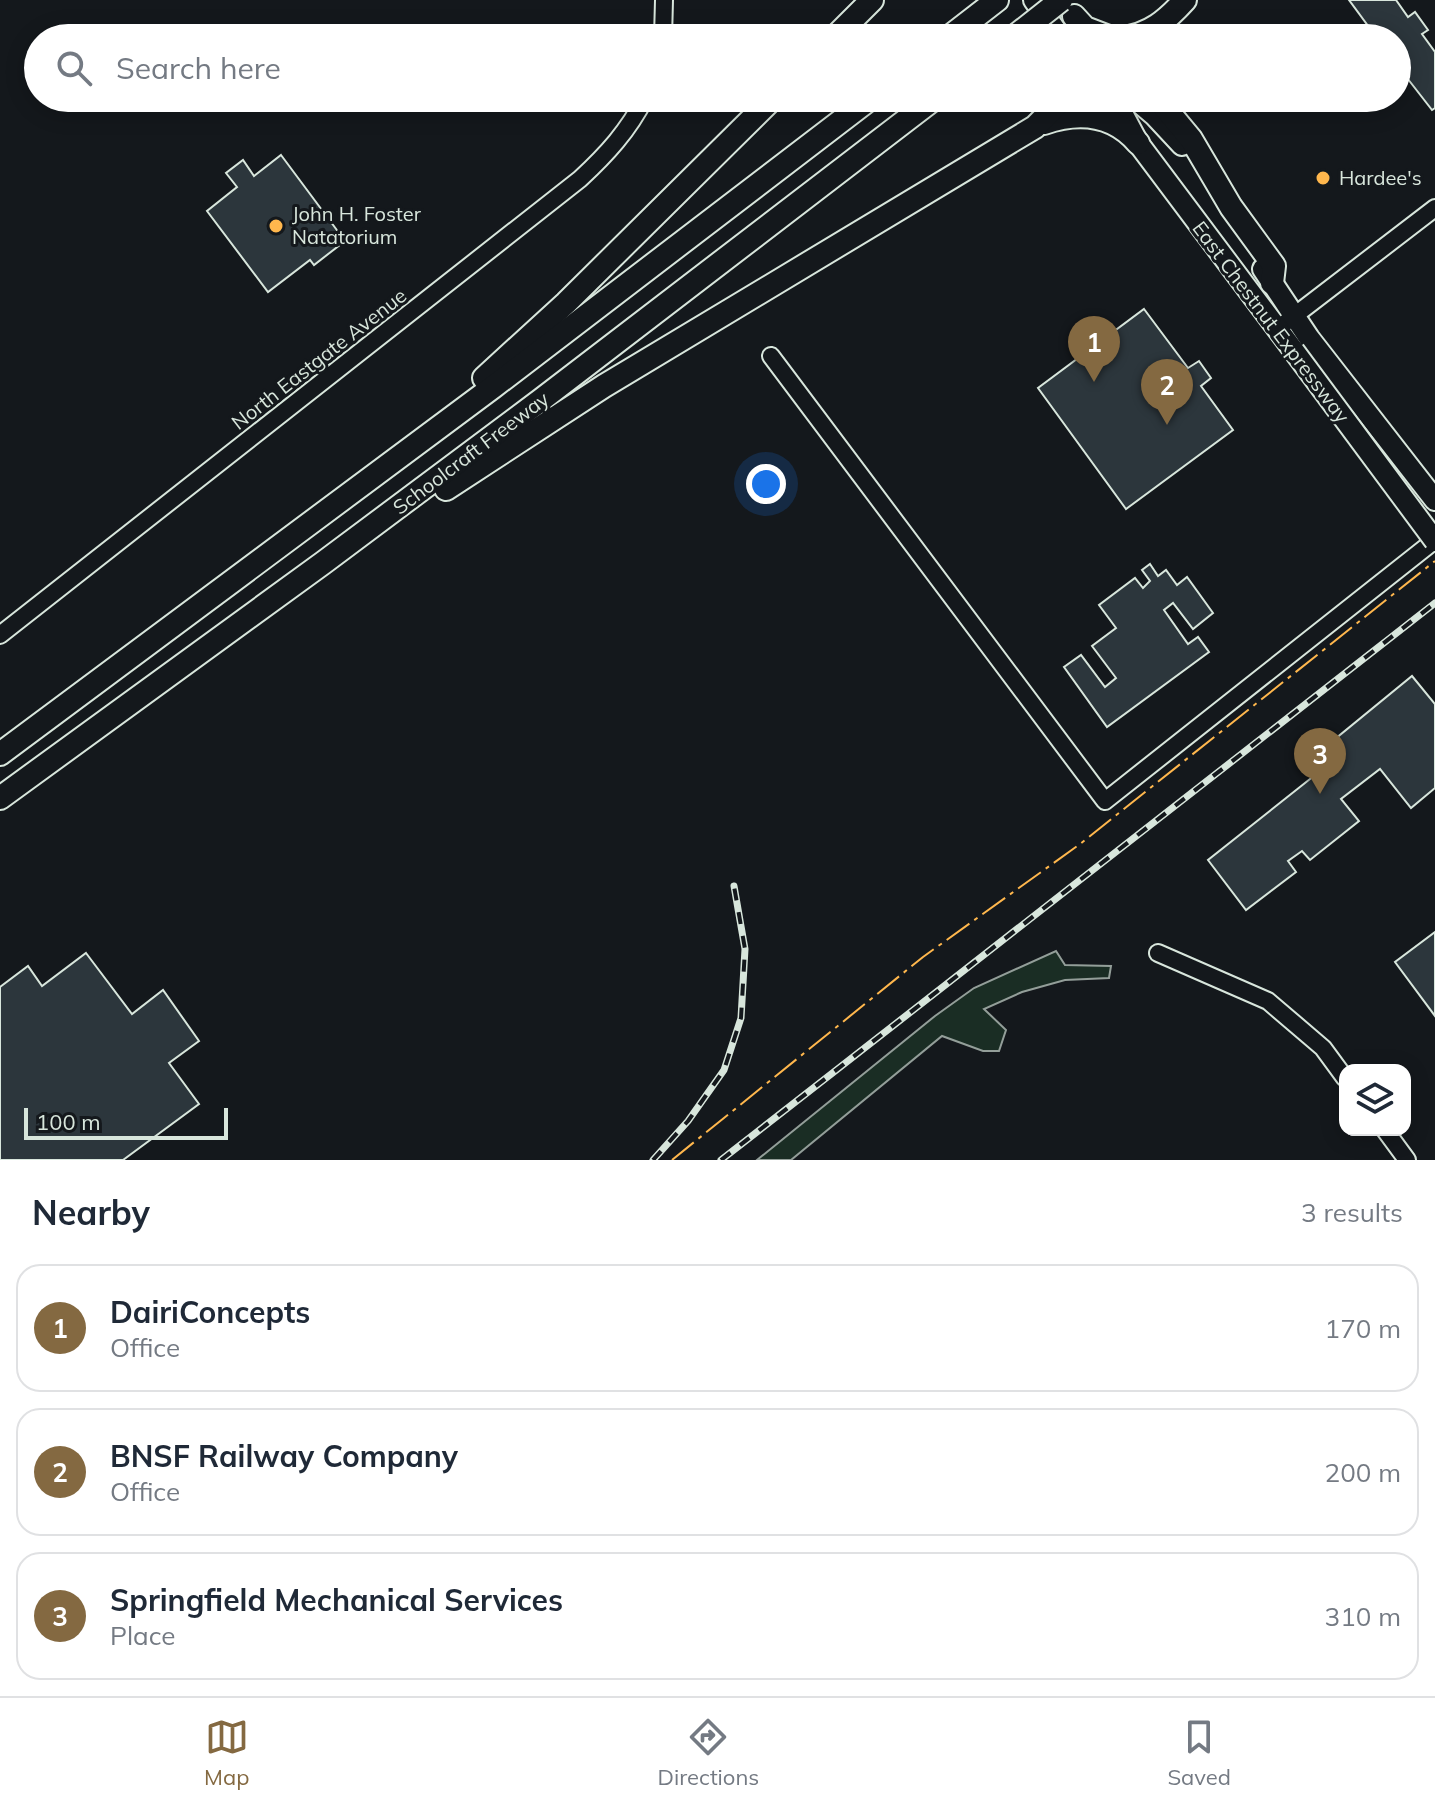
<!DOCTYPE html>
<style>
body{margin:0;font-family:Mulish,sans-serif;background:#f6f6f7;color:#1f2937}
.controls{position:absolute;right:24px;bottom:24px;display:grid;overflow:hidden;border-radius:16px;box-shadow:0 4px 20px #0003}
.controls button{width:72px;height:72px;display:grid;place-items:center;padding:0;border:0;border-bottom:2px solid #e0e1e3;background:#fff;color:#1f2937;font:40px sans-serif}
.scale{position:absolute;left:24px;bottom:20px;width:204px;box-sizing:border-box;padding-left:8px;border:4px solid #d8e6dc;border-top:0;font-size:22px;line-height:28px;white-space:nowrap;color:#d8e6dc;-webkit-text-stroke:6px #14181c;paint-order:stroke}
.you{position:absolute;left:766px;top:484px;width:28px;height:28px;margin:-20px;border:6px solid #fff;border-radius:50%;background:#1a73e8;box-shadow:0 0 0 12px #1a73e833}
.badge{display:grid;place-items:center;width:52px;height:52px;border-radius:50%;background:#846941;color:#fff;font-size:26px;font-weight:700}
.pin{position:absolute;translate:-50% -66px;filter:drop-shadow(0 2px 4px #0008)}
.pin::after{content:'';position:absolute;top:42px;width:28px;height:24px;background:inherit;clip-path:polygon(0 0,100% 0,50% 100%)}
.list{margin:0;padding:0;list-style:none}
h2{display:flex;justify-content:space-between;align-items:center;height:104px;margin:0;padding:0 32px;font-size:34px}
h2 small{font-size:26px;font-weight:400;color:#747a83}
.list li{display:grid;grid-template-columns:52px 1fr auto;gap:24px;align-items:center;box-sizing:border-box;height:128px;margin:0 16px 16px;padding:0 16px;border:2px solid #e0e1e3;border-radius:24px}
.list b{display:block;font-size:30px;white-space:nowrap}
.list p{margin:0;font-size:26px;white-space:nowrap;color:#747a83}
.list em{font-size:26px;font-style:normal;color:#747a83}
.icon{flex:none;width:44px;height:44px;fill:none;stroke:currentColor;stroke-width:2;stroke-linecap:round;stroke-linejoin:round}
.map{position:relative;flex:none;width:1435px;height:1160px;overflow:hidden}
.search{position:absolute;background:#fff;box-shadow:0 4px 20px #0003;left:24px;right:24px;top:24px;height:88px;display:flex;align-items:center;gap:20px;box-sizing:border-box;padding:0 28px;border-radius:44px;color:#747a83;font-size:30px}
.sheet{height:536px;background:#fff}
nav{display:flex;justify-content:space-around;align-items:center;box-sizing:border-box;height:112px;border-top:2px solid #e0e1e3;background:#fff;font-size:22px;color:#747a83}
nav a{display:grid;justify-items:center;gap:4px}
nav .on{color:#846941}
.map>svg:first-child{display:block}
.green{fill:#1a2d24;stroke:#939e99;stroke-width:2}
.building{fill:#2c363c;stroke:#d8e6dc;stroke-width:2}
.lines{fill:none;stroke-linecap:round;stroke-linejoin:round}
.minor-casing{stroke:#d8e6dc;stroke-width:20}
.major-casing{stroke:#d8e6dc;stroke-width:24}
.highway-casing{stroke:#d8e6dc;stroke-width:26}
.minor{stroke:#14181c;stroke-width:16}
.major{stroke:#14181c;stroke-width:20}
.highway{stroke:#14181c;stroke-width:22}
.rail-casing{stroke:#d8e6dc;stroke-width:7}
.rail{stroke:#14181c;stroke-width:4;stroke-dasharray:12;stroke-linecap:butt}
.major-bridge-casing{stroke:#d8e6dc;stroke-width:24;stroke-linecap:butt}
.highway-bridge-casing{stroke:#d8e6dc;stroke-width:26;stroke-linecap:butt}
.major-bridge{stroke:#14181c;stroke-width:20}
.highway-bridge{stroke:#14181c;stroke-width:22}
.power{stroke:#ffb74d;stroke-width:2;stroke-dasharray:28 6 4 6;stroke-linecap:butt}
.poi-dot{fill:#ffb74d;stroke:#14181c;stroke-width:3}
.labels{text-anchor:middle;stroke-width:6;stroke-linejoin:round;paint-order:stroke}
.poi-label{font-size:20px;fill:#d8e6dc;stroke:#14181c;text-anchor:start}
.street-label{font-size:20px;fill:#d8e6dc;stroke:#14181c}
</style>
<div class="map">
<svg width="1435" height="1160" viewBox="0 0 1435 1160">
<rect width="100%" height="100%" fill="#14181c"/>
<path class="green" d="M 1056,951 L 1065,965 L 1111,966 L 1109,978 L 1065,980 L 1022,992 L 984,1009 L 1006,1030 L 999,1051 L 983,1051 L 942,1036 L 791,1160 L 757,1160 L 935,1016 L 974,988 Z"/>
<g class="building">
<path d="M 1349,0 L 1396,0 L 1408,17 L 1415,12 L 1428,30 L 1422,34 L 1435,52 L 1435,108 L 1432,110 L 1397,65 L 1397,38 L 1377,38 Z"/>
<path d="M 281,155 L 345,241 L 314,265 L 310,260 L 268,292 L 207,211 L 237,187 L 226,173 L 243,160 L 254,176 Z"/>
<path d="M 1144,309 L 1188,368 L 1199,361 L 1211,378 L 1201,386 L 1233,430 L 1126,509 L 1038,388 Z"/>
<path d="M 1150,564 L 1158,576 L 1166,570 L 1177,585 L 1187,577 L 1213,613 L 1193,629 L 1173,603 L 1164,610 L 1188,644 L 1198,637 L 1209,652 L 1107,727 L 1064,667 L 1081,655 L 1105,687 L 1116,678 L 1092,646 L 1116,628 L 1099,605 L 1135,578 L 1143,588 L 1150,581 L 1142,570 Z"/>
<path d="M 1412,676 L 1435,704 L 1435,788 L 1411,808 L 1380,769 L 1341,799 L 1359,821 L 1310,860 L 1302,851 L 1288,861 L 1296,872 L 1246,910 L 1208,860 L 1339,756 L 1329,744 Z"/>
<path d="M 1435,932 L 1435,1016 L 1395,962 Z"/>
<path d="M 86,953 L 132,1014 L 163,990 L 199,1041 L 169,1063 L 199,1104 L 123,1160 L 0,1160 L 0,987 L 28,966 L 42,986 Z"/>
</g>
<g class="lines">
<g class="minor-casing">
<g id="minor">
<path d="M 663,38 L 664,0"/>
<path d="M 1285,323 L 1435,208"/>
<path d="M 771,356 L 1105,801 L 1435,540"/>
<path d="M 0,635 L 580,179 C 607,154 628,131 645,98"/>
<path d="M 1158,953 L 1268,1001 L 1323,1048 L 1345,1078"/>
<path d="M 1385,1130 L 1407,1160"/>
</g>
</g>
<g class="major-casing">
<g id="major">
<path d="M 1034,0 L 1061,38"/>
<path d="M 1114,98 L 1138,143 L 1294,351"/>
<path d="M 1134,98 L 1155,116 L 1182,145"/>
<path d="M 1263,269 L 1309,338 L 1435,500"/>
</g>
</g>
<g class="highway-casing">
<g id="highway">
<path d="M 1074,16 L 1085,28 L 1111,38"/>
<path d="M 834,38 L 872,0"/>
<path d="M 948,38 L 997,0"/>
<path d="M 1122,38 C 1150,35 1167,20 1185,0"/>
<path d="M 1157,98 L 1191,139 L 1231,207 L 1274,266 L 1272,283"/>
<path d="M 1044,123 C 1079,111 1113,114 1138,143"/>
<path d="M 484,378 L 566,303 L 773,98"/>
<path d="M 446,489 L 604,386 L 1035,127 L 1064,98"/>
<path d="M 0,754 L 493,387 L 871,98"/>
<path d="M 0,798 L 323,563 L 541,400 L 935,98"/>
</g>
</g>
<use href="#minor" class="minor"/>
<use href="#major" class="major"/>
<use href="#highway" class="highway"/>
<g class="rail-casing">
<g id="rail">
<path d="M 653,1160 L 688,1121 L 724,1070 L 741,1018 L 745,949 L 734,886"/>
<path d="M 721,1160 L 1435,603"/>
</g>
</g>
<use href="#rail" class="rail"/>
<g class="major-bridge-casing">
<path id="major-bridge" d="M 1294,351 L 1435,541"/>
</g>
<g class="highway-bridge-casing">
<path id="highway-bridge" d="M 1014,37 L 1061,0"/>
</g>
<use href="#major-bridge" class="major-bridge"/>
<use href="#highway-bridge" class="highway-bridge"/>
<path class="power" d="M 672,1160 L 923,957 L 1080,844 L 1435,561"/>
</g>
<g class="poi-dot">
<circle cx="1323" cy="178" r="8"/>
<circle cx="276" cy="226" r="8"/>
</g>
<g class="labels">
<g class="poi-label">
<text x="1339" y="185">Hardee's</text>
<text x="292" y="221">John H. Foster<tspan x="292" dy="23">Natatorium</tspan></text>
</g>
<g class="street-label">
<text transform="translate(1271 322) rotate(53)" y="7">East Chestnut Expressway</text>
<text transform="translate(319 359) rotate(-38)" y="7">North Eastgate Avenue</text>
<text transform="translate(471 453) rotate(-37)" y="7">Schoolcraft Freeway</text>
</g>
</g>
</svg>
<div class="controls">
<button><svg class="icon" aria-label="layers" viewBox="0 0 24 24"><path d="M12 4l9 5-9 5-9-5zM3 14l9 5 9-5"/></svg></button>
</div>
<div class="scale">100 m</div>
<div class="you"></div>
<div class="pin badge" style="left:1094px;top:382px">1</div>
<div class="pin badge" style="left:1167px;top:425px">2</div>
<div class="pin badge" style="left:1320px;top:794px">3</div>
<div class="search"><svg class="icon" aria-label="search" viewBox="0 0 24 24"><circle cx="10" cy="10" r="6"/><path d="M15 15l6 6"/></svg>Search here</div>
</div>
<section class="sheet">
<h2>Nearby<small>3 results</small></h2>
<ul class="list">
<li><span class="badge">1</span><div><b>DairiConcepts</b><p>Office</p></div><em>170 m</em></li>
<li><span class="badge">2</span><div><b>BNSF Railway Company</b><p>Office</p></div><em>200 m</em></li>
<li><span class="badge">3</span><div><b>Springfield Mechanical Services</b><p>Place</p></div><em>310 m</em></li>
</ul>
</section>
<nav>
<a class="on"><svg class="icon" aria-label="map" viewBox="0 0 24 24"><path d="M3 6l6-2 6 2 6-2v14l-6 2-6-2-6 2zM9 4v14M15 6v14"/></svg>Map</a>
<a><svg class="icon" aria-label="directions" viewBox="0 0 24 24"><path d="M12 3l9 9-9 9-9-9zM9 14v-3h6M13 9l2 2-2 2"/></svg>Directions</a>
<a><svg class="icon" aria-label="saved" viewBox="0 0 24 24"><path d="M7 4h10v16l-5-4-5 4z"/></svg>Saved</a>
</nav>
